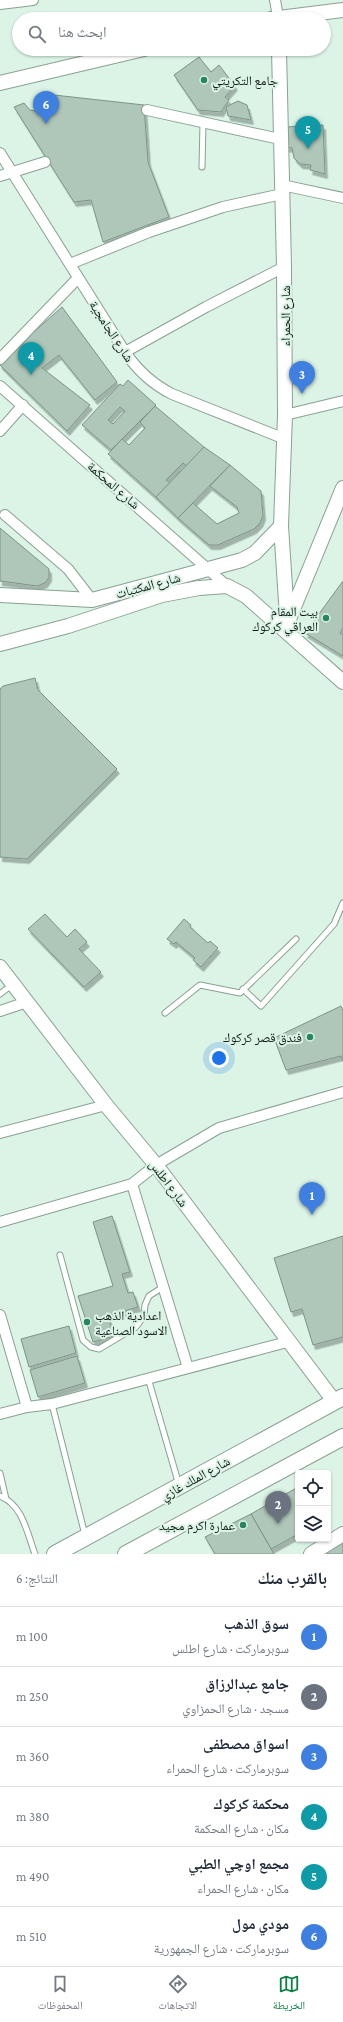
<!DOCTYPE html>
<html lang="ar">
<meta charset="utf-8">
<style>
body{margin:0;font-family:"Crimson Pro","Noto Naskh Arabic",serif;background:#f6f6f7;color:#1f2937;direction:rtl}
.controls{position:absolute;right:12px;bottom:12px;display:grid;overflow:hidden;border-radius:4px;box-shadow:0 1px 3px #0004}
.controls button{width:36px;height:36px;display:grid;place-items:center;padding:0;border:0;border-bottom:1px solid #e0e1e3;background:#fff;color:#1f2937;font:20px sans-serif}
.you{position:absolute;left:219px;top:1058px;width:14px;height:14px;margin:-10px;border:3px solid #fff;border-radius:50%;background:#1a73e8;box-shadow:0 0 0 6px #1a73e833}
.badge{display:grid;place-items:center;width:26px;height:26px;border-radius:50%;background:#0b8043;color:#fff;font-size:13px;font-weight:700}
.pin{position:absolute;translate:-50% -33px;filter:drop-shadow(0 1px 2px #0008)}
.pin::after{content:'';position:absolute;top:21px;width:14px;height:12px;background:inherit;clip-path:polygon(0 0,100% 0,50% 100%)}
.list{margin:0;padding:0;list-style:none}
h2{display:flex;justify-content:space-between;align-items:center;height:52px;margin:0;padding:0 16px;font-size:17px}
h2 small{font-size:13px;font-weight:400;color:#747a83}
.list li{display:grid;grid-template-columns:26px 1fr auto;gap:12px;align-items:center;box-sizing:border-box;height:60px;padding:0 16px;border-top:1px solid #e0e1e3}
.list b{display:block;font-size:15px;white-space:nowrap}
.list p{margin:0;font-size:13px;white-space:nowrap;color:#747a83}
.list em{font-size:13px;font-style:normal;color:#747a83}
.icon{flex:none;width:22px;height:22px;fill:none;stroke:currentColor;stroke-width:2;stroke-linecap:round;stroke-linejoin:round}
.map{position:relative;flex:none;width:343px;height:1554px;overflow:hidden;direction:ltr}
.search{position:absolute;background:#fff;box-shadow:0 1px 3px #0004;left:12px;right:12px;top:12px;height:44px;display:flex;align-items:center;gap:10px;box-sizing:border-box;padding:0 14px;border-radius:22px;color:#747a83;font-size:15px}
.sheet{height:412px;background:#fff}
nav{display:flex;justify-content:space-around;align-items:center;box-sizing:border-box;height:56px;border-top:1px solid #e0e1e3;background:#fff;font-size:11px;color:#747a83}
nav a{display:grid;justify-items:center;gap:2px}
nav .on{color:#0b8043}
.map>svg:first-child{display:block}
.building{fill:#afc7b9;stroke:#7c9386;fill-rule:evenodd;filter:url(#shadow)}
.lines{fill:none;stroke-linecap:round;stroke-linejoin:round}
.lane-casing{stroke:#89a193;stroke-width:7}
.street-casing{stroke:#89a193;stroke-width:12}
.secondary-casing{stroke:#89a193;stroke-width:16}
.primary-casing{stroke:#89a193;stroke-width:18}
.lane{stroke:#fff;stroke-width:5}
.street{stroke:#fff;stroke-width:10}
.secondary{stroke:#fff;stroke-width:14}
.primary{stroke:#fff;stroke-width:16}
.poi-dot{fill:#28865e;stroke:#dbf4e5;stroke-width:1.5}
.labels{text-anchor:middle;stroke-width:4;stroke-linejoin:round;paint-order:stroke}
.poi-label{font-size:13px;fill:#0f1813;stroke:#dbf4e5;text-anchor:end}
.street-label{font-size:13px;fill:#0f1813;stroke:#dbf4e5}
</style>
<div class="map">
<svg width="343" height="1554" viewBox="0 0 343 1554">
<defs>
<filter id="shadow"><feDropShadow dx="2.5" dy="4.5" stdDeviation="0" flood-color="#0004"/></filter>
</defs>
<rect width="100%" height="100%" fill="#dbf4e5"/>
<g class="building">
<path d="M 199,57 L 211,72 L 219,65 L 235,86 L 225,97 L 229,100 L 221,112 L 198,110 L 174,75 Z"/>
<path d="M 45,94 L 144,105 L 148,162 L 169,217 L 103,242 L 91,200 L 74,202 L 14,107 L 24,103 L 30,110 L 41,112 Z"/>
<path d="M 238,101 L 247,105 L 251,120 L 228,116 L 226,107 Z"/>
<path d="M 323,125 L 325,174 L 310,170 L 311,165 L 300,164 L 294,158 L 292,148 L 284,147 L 286,127 Z"/>
<path d="M 62,307 L 117,382 L 95,400 L 59,355 L 42,368 L 90,405 L 67,431 L 0,365 L 0,362 Z"/>
<path d="M 128,380 L 156,405 L 111,450 L 82,425 L 120,384 L 123,386 ZM 120,407 L 125,411 L 113,424 L 108,420 Z"/>
<path d="M 155,406 L 204,447 L 187,466 L 183,463 L 166,480 L 170,483 L 156,497 L 108,454 L 122,439 L 129,445 L 145,428 L 140,422 Z"/>
<path d="M 204,447 L 230,465 L 178,518 L 156,497 Z"/>
<path d="M 230,465 L 261,491 L 263,516 L 260,523 L 254,529 L 218,545 L 209,545 L 178,518 L 193,503 L 217,524 L 239,513 L 237,507 L 210,486 Z"/>
<path d="M 0,528 L 49,569 L 49,577 L 45,583 L 37,586 L 0,581 Z"/>
<path d="M 343,581 L 343,628 L 340,633 L 343,635 L 343,656 L 305,633 Z"/>
<path d="M 35,678 L 38,690 L 117,769 L 27,859 L 0,857 L 0,689 L 3,686 Z"/>
<path d="M 45,914 L 67,937 L 75,929 L 87,942 L 79,949 L 101,972 L 84,987 L 28,929 Z"/>
<path d="M 184,919 L 191,925 L 190,927 L 208,943 L 210,941 L 218,948 L 201,967 L 193,960 L 195,958 L 176,942 L 174,944 L 167,939 Z"/>
<path d="M 341,1006 L 343,1011 L 343,1061 L 341,1056 L 286,1070 L 274,1038 Z"/>
<path d="M 112,1216 L 130,1272 L 122,1274 L 128,1293 L 133,1292 L 138,1307 L 108,1316 L 114,1336 L 93,1342 L 78,1296 L 113,1286 L 93,1222 Z"/>
<path d="M 343,1236 L 343,1337 L 313,1345 L 302,1309 L 291,1312 L 274,1258 Z"/>
<path d="M 69,1326 L 76,1353 L 29,1367 L 21,1339 Z"/>
<path d="M 77,1356 L 85,1383 L 38,1397 L 30,1370 Z"/>
<path d="M 298,1487 L 298,1534 L 271,1549 L 251,1514 Z"/>
<path d="M 251,1514 L 274,1554 L 215,1554 L 205,1537 Z"/>
<path d="M 343,1539 L 343,1554 L 319,1554 Z"/>
</g>
<g class="lines">
<g class="lane-casing">
<g id="lane">
<path d="M 202,167 L 203,123"/>
<path d="M 243,989 L 261,1006 L 334,924 L 343,903"/>
<path d="M 0,994 L 13,984"/>
<path d="M 165,1013 L 200,985 L 240,993 L 296,939"/>
<path d="M 60,1255 L 83,1340 L 91,1347 L 99,1349 L 136,1327 L 144,1316 L 145,1305 L 149,1296 L 163,1287"/>
<path d="M 148,1378 L 179,1485"/>
<path d="M 52,1404 L 85,1535"/>
<path d="M 0,1473 L 6,1499"/>
<path d="M 0,1496 C 23,1505 27,1533 35,1554"/>
</g>
</g>
<g class="street-casing">
<g id="street">
<path d="M 275,0 L 278,17"/>
<path d="M 0,4 L 33,0"/>
<path d="M 147,110 L 280,139"/>
<path d="M 0,153 L 125,352 C 138,371 152,384 172,394 L 285,439"/>
<path d="M 0,176 L 45,162"/>
<path d="M 282,185 L 343,198"/>
<path d="M 70,264 L 149,232 L 223,207 L 282,194"/>
<path d="M 125,352 L 206,307 L 284,267"/>
<path d="M 0,359 L 78,278"/>
<path d="M 0,386 L 227,586"/>
<path d="M 285,415 L 343,401"/>
<path d="M 0,431 L 23,405"/>
<path d="M 5,515 L 68,569 L 92,600"/>
<path d="M 0,1011 L 27,1002"/>
<path d="M 0,1133 L 106,1105"/>
<path d="M 132,1184 L 188,1368"/>
<path d="M 0,1222 L 132,1184 L 156,1165 L 219,1128 L 343,1092"/>
<path d="M 0,1315 L 27,1407"/>
<path d="M 0,1414 L 27,1407 L 52,1404 L 287,1342"/>
</g>
</g>
<g class="secondary-casing">
<g id="secondary">
<path d="M 271,19 L 343,10"/>
<path d="M 279,49 L 284,267 L 285,415 L 281,526 L 288,632"/>
<path d="M 0,83 L 144,49"/>
<path d="M 0,595 L 92,600 L 242,560 L 255,553 L 281,526"/>
<path d="M 289,619 L 343,488"/>
<path d="M 0,644 L 68,626 L 162,595 L 199,588 L 227,586 L 246,596 L 343,682"/>
<path d="M 0,967 L 106,1105 L 156,1165 L 334,1401"/>
<path d="M 311,1554 L 343,1534"/>
</g>
</g>
<g class="primary-casing">
<g id="primary">
<path d="M 55,1554 L 343,1397"/>
<path d="M 126,1554 L 343,1437"/>
</g>
</g>
<use href="#lane" class="lane"/>
<use href="#street" class="street"/>
<use href="#secondary" class="secondary"/>
<use href="#primary" class="primary"/>
</g>
<g class="poi-dot">
<circle cx="204" cy="80" r="4"/>
<circle cx="326" cy="618" r="4"/>
<circle cx="310" cy="1037" r="4"/>
<circle cx="87" cy="1322" r="4"/>
<circle cx="243" cy="1525" r="4"/>
</g>
<g class="labels">
<g class="poi-label">
<text x="212" y="85" text-anchor="start">جامع التكريتي</text>
<text x="318" y="616">بيت المقام<tspan x="318" dy="15">العراقي كركوك</tspan></text>
<text x="302" y="1042">فندق قصر كركوك</text>
<text x="95" y="1320" text-anchor="start">اعدادية الذهب<tspan x="95" dy="15">الاسود الصناعية</tspan></text>
<text x="235" y="1530">عمارة اكرم مجيد</text>
</g>
<g class="street-label">
<text transform="translate(285 316) rotate(-90)" y="5">شارع الحمراء</text>
<text transform="translate(112 331) rotate(57)" y="5">شارع الجامجية</text>
<text transform="translate(114 485) rotate(41)" y="5">شارع المحكمة</text>
<text transform="translate(148 585) rotate(-15)" y="5">شارع المكتبات</text>
<text transform="translate(169 1183) rotate(53)" y="5">شارع اطلس</text>
<text transform="translate(195 1478) rotate(-29)" y="5">شارع الملك غازي</text>
</g>
</g>
</svg>
<div class="controls">
<button><svg class="icon" aria-label="locate" viewBox="0 0 24 24"><circle cx="12" cy="12" r="6"/><path d="M12 2v4M12 18v4M2 12h4M18 12h4"/></svg></button>
<button><svg class="icon" aria-label="layers" viewBox="0 0 24 24"><path d="M12 4l9 5-9 5-9-5zM3 14l9 5 9-5"/></svg></button>
</div>
<div class="you"></div>
<div class="pin badge" style="left:312px;top:1215px;background:#3f7fe0">1</div>
<div class="pin badge" style="left:278px;top:1524px;background:#6b7280">2</div>
<div class="pin badge" style="left:302px;top:394px;background:#3f7fe0">3</div>
<div class="pin badge" style="left:31px;top:375px;background:#0f9aa8">4</div>
<div class="pin badge" style="left:308px;top:149px;background:#0f9aa8">5</div>
<div class="pin badge" style="left:46px;top:124px;background:#3f7fe0">6</div>
<div class="search"><svg class="icon" aria-label="search" viewBox="0 0 24 24"><circle cx="10" cy="10" r="6"/><path d="M15 15l6 6"/></svg>ابحث هنا</div>
</div>
<section class="sheet">
<h2>بالقرب منك<small>النتائج: 6</small></h2>
<ul class="list">
<li><span class="badge" style="background:#3f7fe0">1</span><div><b>سوق الذهب</b><p>سوبرماركت · شارع اطلس</p></div><em>100 m</em></li>
<li><span class="badge" style="background:#6b7280">2</span><div><b>جامع عبدالرزاق</b><p>مسجد · شارع الحمزاوي</p></div><em>250 m</em></li>
<li><span class="badge" style="background:#3f7fe0">3</span><div><b>اسواق مصطفى</b><p>سوبرماركت · شارع الحمراء</p></div><em>360 m</em></li>
<li><span class="badge" style="background:#0f9aa8">4</span><div><b>محكمة كركوك</b><p>مكان · شارع المحكمة</p></div><em>380 m</em></li>
<li><span class="badge" style="background:#0f9aa8">5</span><div><b>مجمع اوچي الطبي</b><p>مكان · شارع الحمراء</p></div><em>490 m</em></li>
<li><span class="badge" style="background:#3f7fe0">6</span><div><b>مودي مول</b><p>سوبرماركت · شارع الجمهورية</p></div><em>510 m</em></li>
</ul>
</section>
<nav>
<a class="on"><svg class="icon" aria-label="map" viewBox="0 0 24 24"><path d="M3 6l6-2 6 2 6-2v14l-6 2-6-2-6 2zM9 4v14M15 6v14"/></svg>الخريطة</a>
<a><svg class="icon" aria-label="directions" viewBox="0 0 24 24"><path d="M12 3l9 9-9 9-9-9zM9 14v-3h6M13 9l2 2-2 2"/></svg>الاتجاهات</a>
<a><svg class="icon" aria-label="saved" viewBox="0 0 24 24"><path d="M7 4h10v16l-5-4-5 4z"/></svg>المحفوظات</a>
</nav>
